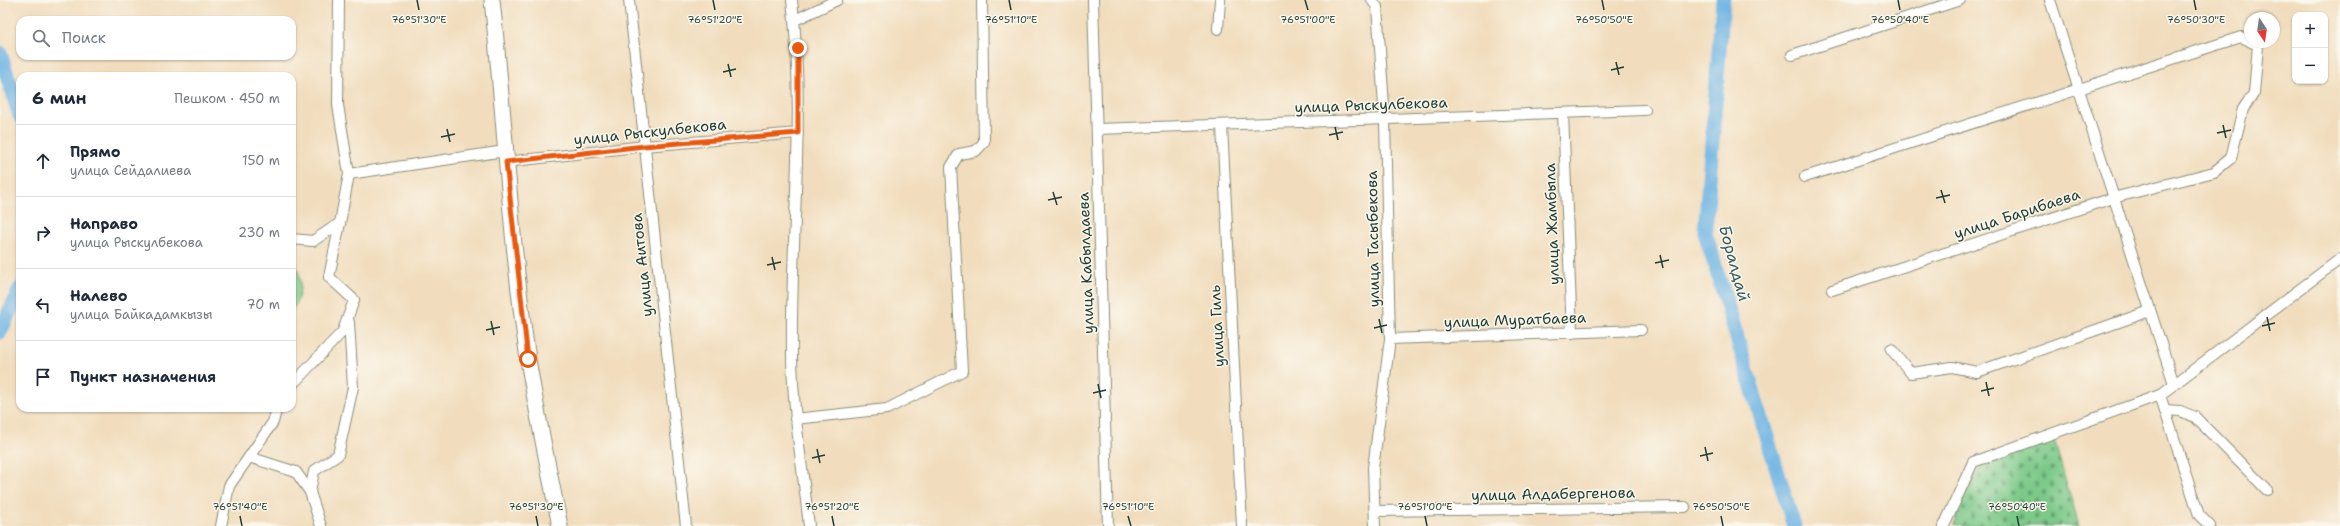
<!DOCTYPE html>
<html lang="ru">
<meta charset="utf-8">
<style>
body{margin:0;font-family:"Shantell Sans",sans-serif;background:#f6f6f7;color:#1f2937}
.controls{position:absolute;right:12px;top:12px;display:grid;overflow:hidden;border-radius:8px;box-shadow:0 1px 3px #0004}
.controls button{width:36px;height:36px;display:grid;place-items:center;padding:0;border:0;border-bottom:1px solid #e0e1e3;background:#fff;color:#1f2937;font:20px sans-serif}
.compass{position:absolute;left:2244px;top:12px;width:36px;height:36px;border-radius:50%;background:#fff;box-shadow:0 1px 3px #0004;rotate:167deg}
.stop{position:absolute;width:12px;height:12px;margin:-9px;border:3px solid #ea580c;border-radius:50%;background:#fff}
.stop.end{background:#ea580c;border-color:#fff;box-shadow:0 1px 4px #0008}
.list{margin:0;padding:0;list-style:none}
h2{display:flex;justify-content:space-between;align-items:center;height:52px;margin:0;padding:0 16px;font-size:17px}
h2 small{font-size:13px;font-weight:400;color:#747a83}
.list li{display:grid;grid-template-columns:26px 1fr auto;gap:12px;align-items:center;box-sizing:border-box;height:72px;padding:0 16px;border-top:1px solid #e0e1e3}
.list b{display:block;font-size:15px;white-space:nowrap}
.list p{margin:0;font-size:13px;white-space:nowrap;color:#747a83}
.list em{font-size:13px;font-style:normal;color:#747a83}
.icon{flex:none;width:22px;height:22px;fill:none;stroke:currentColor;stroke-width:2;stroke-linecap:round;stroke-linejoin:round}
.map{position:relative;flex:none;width:2340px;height:526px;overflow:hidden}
.search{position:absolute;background:#fff;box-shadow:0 1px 3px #0004;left:16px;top:16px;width:280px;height:44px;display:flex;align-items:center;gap:10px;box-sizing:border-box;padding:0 14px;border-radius:12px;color:#747a83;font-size:15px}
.panel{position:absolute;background:#fff;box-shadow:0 1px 3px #0004;left:16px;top:72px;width:280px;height:340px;border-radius:12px}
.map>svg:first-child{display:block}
.cemetery{fill:url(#cemetery-stones);stroke:#4e835e}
.park{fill:#7cc989;stroke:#4e835e}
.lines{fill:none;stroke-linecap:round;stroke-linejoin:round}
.river{stroke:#6cb3e3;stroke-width:15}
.street-casing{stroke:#888d78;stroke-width:12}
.primary-casing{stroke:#888d78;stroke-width:17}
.street{stroke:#fff;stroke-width:10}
.primary{stroke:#fff;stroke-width:15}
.route{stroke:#ea580c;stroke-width:5}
.ticks{fill:none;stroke:#1f3d34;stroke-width:1.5}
.labels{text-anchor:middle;stroke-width:3;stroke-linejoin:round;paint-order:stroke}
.street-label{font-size:15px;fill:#1f3d34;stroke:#fbf7ec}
.water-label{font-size:16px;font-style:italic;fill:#325a60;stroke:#fbf7ec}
.ticks-label{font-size:10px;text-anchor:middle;fill:#1f3d34;stroke:#fbf7ec;stroke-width:3;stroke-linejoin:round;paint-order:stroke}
</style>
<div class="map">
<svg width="2340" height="526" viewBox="0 0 2340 526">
<defs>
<pattern id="cemetery-stones" width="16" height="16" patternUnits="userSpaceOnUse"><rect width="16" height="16" fill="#7cc989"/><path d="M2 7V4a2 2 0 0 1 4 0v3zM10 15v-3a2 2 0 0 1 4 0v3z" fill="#65a471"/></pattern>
</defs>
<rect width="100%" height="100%" fill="#fbf7ec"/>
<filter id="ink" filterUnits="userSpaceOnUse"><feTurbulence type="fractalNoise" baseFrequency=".025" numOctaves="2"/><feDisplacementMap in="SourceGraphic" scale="8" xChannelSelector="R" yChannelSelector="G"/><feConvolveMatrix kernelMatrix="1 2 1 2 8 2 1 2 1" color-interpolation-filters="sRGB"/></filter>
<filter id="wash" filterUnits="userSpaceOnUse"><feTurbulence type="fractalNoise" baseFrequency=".012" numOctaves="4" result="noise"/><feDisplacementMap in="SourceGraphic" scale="16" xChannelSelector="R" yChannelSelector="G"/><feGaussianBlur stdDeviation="0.9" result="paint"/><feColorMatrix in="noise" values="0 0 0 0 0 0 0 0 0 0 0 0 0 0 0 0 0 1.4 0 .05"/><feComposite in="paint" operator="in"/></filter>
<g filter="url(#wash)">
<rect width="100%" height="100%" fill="#f1ddbd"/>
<path class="cemetery" d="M 2054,440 L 2079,526 L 1955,526 L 1957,512 L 1981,466 Z"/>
<path class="park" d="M 292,259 C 303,272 303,297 292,310 Z"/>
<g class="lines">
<g class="river">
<path d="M 1723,0 L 1705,232 L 1794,526"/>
<path d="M 0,53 L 20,116"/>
<path d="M 0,332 L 20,289"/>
</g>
</g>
</g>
<g filter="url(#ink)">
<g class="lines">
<g class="street-casing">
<g id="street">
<path d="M 629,0 L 686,526"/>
<path d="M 792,0 C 806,119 790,238 792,357 C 793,414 803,470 809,526"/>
<path d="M 1093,0 L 1108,526"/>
<path d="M 1372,0 L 1377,7 L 1385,120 L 1390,339 L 1373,468 L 1375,526"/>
<path d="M 2050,0 L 2174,384"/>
<path d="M 795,20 L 837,0"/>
<path d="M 1218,29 L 1220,0"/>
<path d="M 1792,55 L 1960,0"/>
<path d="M 1563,113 L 1572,333"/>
<path d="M 1222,125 L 1242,526"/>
<path d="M 1097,129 L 1645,110"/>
<path d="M 506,162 L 644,146 L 798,133"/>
<path d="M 349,174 L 505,151"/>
<path d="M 1805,177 L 2241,37 L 2250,41"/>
<path d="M 292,239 L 313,241 L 340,223 L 349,174 L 338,105 L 339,0"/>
<path d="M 1832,290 L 2113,198 L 2214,172 L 2231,158 L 2243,109 L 2254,93 L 2258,45 L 2251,42"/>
<path d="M 1390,339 L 1641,330"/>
<path d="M 1891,349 L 1911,373 L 1952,367 L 1977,372 L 2150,311"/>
<path d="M 292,385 L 343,331 L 354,300 L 329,277 L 340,223"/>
<path d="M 2160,395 L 2199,515 L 2210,526"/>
<path d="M 2165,410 L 2180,411 L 2195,417 L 2267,490"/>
<path d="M 795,419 L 887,409 L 962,371 L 951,167 L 959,154 L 976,151 L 984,142 L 982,0"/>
<path d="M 249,457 L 296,472 L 310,492 L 321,526"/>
<path d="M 310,492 L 314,471 L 338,455 L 353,387 L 349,322"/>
<path d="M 1375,511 L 1685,507"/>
<path d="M 221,526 L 229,486 L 273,422 L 277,408"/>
<path d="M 1944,526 L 1973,462 L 2160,395 L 2340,259"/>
</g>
</g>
<g class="primary-casing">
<path id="primary" d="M 492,0 C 505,119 510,240 528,359 C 537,415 549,470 560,526"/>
</g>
<use href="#street" class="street"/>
<use href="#primary" class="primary"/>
</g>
</g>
<g class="lines" filter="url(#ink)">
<path class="route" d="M 528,359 L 506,162 L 644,146 L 798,133 L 798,48"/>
</g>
<path class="ticks" d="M 417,0 L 419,10M 713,0 L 715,10M 1009,0 L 1011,10M 1305,0 L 1308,10M 1602,0 L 1604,10M 1898,0 L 1900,10M 2194,0 L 2196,10M 1616,62 L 1619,75M 728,64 L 731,77M 1611,70 L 1624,67M 723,72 L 736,69M 2223,125 L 2226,138M 1335,127 L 1338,140M 447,129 L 450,142M 2217,133 L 2231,130M 1329,135 L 1343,132M 441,137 L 455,134M 1941,190 L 1945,203M 1053,192 L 1057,205M 1936,198 L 1950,195M 1048,200 L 1062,197M 1660,255 L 1663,268M 772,257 L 775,270M 1655,263 L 1669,260M 767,265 L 781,262M 2267,317 L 2270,331M 1379,319 L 1382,333M 491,321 L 494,335M 2262,326 L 2275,323M 1374,328 L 1387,325M 486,330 L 500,327M 1986,382 L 1989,396M 1098,384 L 1101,398M 1981,391 L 1994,388M 1093,393 L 1106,390M 1705,447 L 1708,461M 817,449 L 820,463M 1700,456 L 1713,453M 812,458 L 825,455M 240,516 L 242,526M 536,516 L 538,526M 832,516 L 834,526M 1128,516 L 1131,526M 1425,516 L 1427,526M 1721,516 L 1723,526M 2017,516 L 2019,526"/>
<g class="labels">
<g class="street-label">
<text transform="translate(1371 105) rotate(-2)" y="5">улица Рыскулбекова</text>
<text transform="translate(650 132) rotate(-6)" y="5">улица Рыскулбекова</text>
<text transform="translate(2017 214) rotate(-18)" y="5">улица Барибаева</text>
<text transform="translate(1552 224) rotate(-92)" y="5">улица Жамбыла</text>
<text transform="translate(1373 239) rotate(-91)" y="5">улица Тасыбекова</text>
<text transform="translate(1086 263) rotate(-92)" y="5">улица Кабылдаева</text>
<text transform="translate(642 265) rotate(-96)" y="5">улица Аитова</text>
<text transform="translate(1515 320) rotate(-2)" y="5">улица Муратбаева</text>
<text transform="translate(1217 326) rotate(-93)" y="5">улица Гиль</text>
<text transform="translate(1553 494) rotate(-1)" y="5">улица Алдабергенова</text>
</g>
<g class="water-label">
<text transform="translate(1735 263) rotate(75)" y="6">Боралдай</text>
</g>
</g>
<g class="ticks-label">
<text x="419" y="23">76°51'30"E</text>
<text x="715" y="23">76°51'20"E</text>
<text x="1011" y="23">76°51'10"E</text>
<text x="1308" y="23">76°51'00"E</text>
<text x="1604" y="23">76°50'50"E</text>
<text x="1900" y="23">76°50'40"E</text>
<text x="2196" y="23">76°50'30"E</text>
<text x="240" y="510">76°51'40"E</text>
<text x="536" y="510">76°51'30"E</text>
<text x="832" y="510">76°51'20"E</text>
<text x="1128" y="510">76°51'10"E</text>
<text x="1425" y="510">76°51'00"E</text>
<text x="1721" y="510">76°50'50"E</text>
<text x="2017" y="510">76°50'40"E</text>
</g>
</svg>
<div class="controls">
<button>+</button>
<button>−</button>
</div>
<svg class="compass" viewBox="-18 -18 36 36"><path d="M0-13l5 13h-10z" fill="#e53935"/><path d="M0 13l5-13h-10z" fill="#747a83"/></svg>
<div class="stop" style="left:528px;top:359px"></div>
<div class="stop end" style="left:798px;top:48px"></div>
<div class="search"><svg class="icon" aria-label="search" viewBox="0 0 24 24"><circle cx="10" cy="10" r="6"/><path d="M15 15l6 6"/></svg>Поиск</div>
<section class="panel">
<h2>6 мин<small>Пешком · 450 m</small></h2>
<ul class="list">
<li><svg class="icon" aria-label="ahead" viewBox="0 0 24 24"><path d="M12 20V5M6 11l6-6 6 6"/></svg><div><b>Прямо</b><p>улица Сейдалиева</p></div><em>150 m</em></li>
<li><svg class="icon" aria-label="right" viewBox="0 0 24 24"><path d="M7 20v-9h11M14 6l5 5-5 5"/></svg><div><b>Направо</b><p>улица Рыскулбекова</p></div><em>230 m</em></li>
<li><svg class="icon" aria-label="left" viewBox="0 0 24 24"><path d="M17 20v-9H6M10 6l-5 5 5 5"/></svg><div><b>Налево</b><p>улица Байкадамкызы</p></div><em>70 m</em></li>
<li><svg class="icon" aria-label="arrive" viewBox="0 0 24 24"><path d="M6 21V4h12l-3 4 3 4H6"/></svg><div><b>Пункт назначения</b></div></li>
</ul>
</section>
</div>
